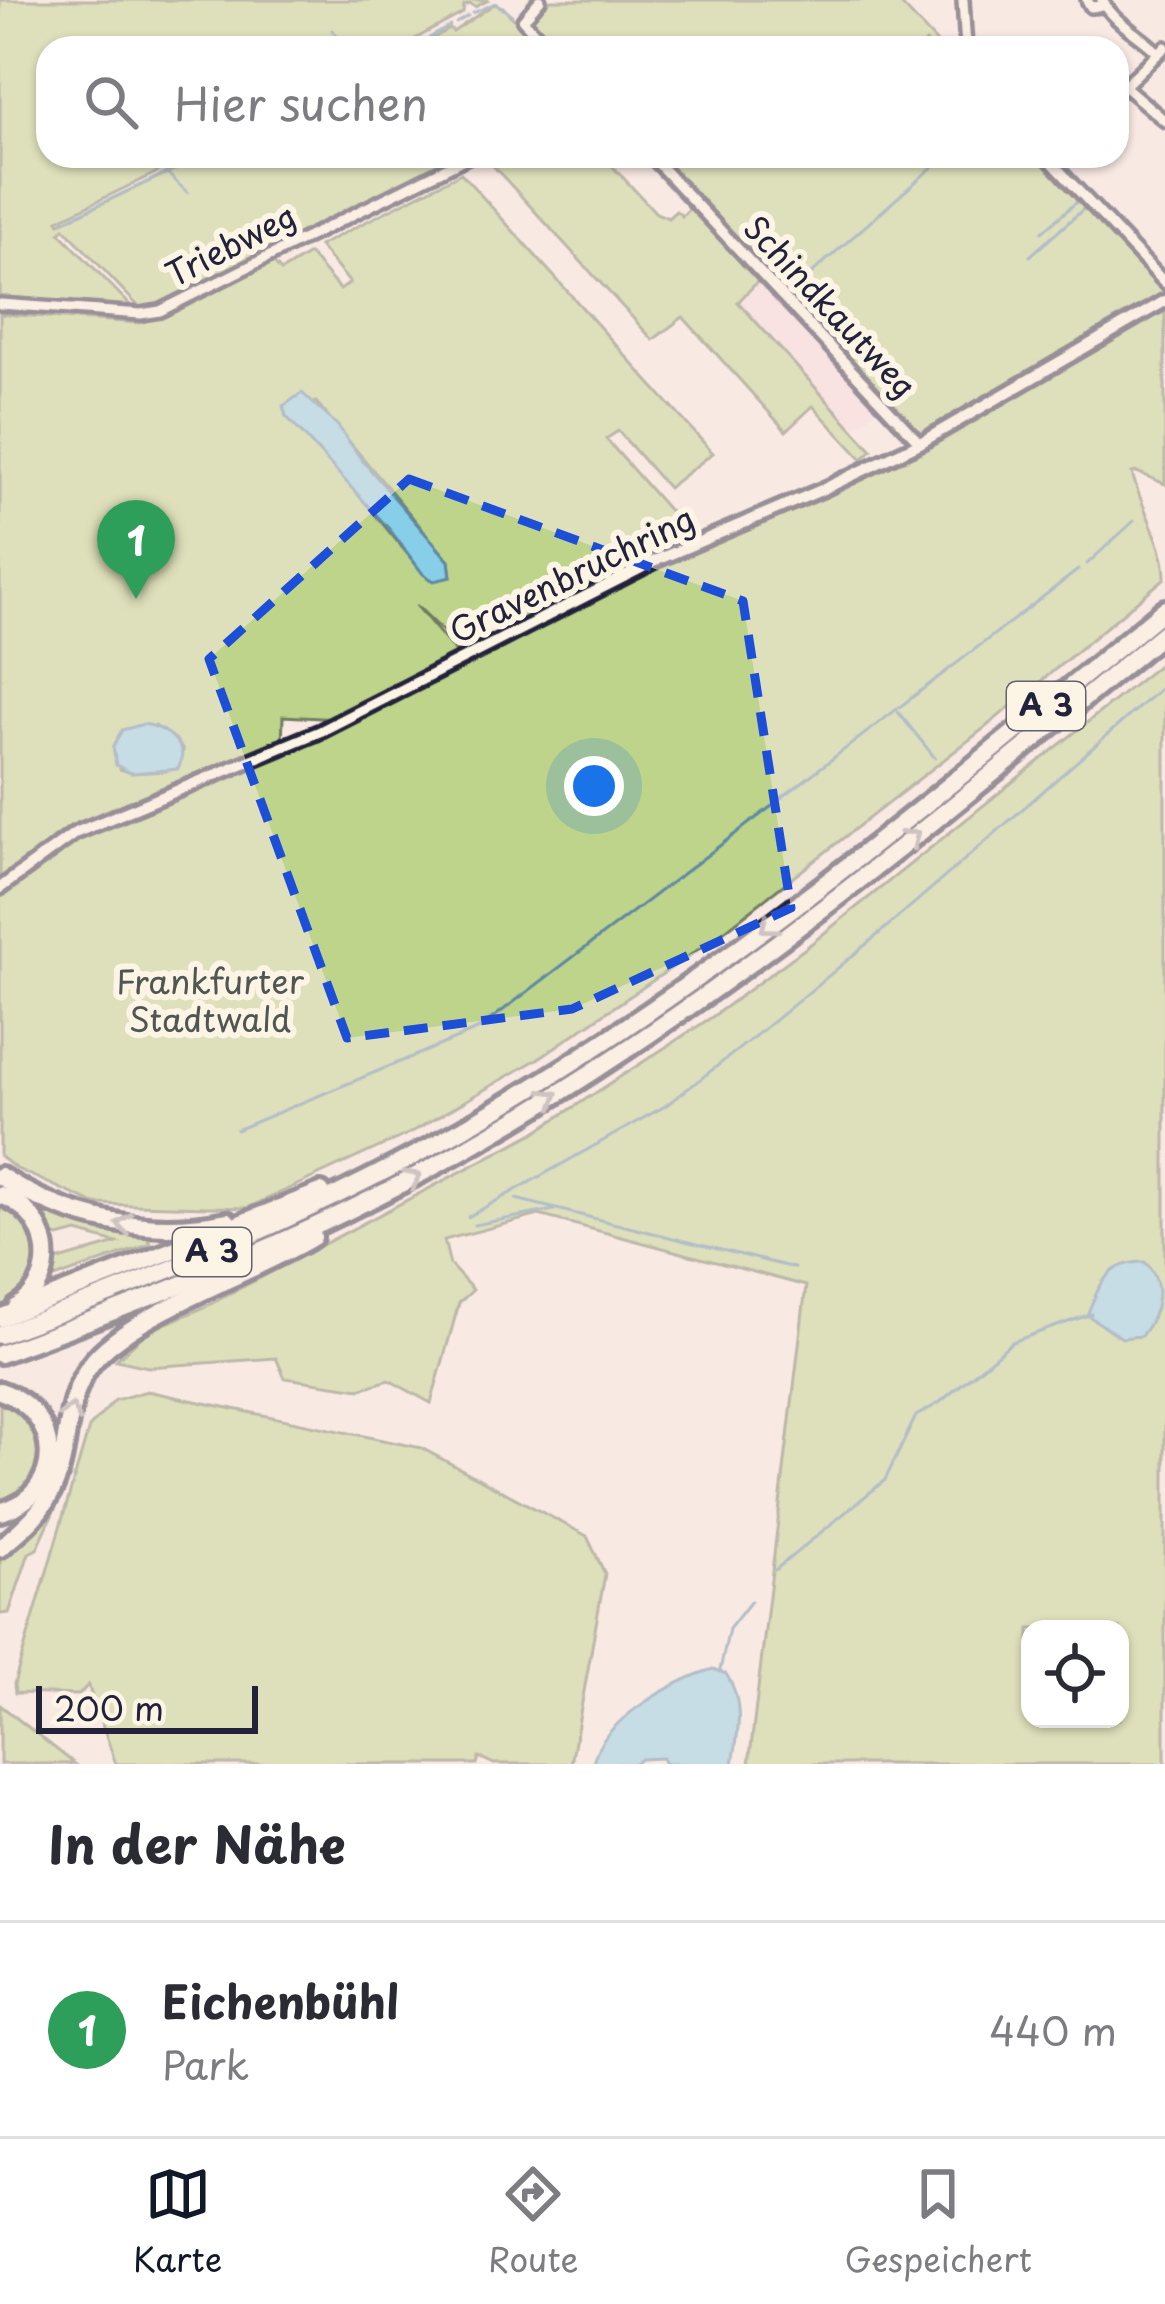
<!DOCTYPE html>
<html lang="de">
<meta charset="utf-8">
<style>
body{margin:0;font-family:"Playpen Sans",sans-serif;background:#f7f7f7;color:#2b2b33}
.controls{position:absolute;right:36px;bottom:36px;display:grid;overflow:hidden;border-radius:24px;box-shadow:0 3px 9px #0004}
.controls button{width:108px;height:108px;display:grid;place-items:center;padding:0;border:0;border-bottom:3px solid #e1e1e2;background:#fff;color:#2b2b33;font:60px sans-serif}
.scale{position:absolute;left:36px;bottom:30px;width:222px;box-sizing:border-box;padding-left:12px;border:6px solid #22223b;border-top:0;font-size:33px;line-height:42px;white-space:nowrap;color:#22223b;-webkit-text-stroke:9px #fcf5e5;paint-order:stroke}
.you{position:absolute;left:594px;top:786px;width:42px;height:42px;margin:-30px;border:9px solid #fff;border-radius:50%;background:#1a73e8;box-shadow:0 0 0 18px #1a73e833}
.badge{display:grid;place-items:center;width:78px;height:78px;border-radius:50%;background:#111827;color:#fff;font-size:39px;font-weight:700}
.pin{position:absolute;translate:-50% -99px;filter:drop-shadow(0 3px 6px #0008)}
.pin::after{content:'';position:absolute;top:63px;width:42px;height:36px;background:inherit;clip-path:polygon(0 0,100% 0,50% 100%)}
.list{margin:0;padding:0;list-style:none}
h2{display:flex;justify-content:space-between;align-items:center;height:156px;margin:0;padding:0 48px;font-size:51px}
h2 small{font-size:39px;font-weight:400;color:#7c7c81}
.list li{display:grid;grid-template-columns:78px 1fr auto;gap:36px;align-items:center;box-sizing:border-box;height:216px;padding:0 48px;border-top:3px solid #e1e1e2}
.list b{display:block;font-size:45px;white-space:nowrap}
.list p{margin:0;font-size:39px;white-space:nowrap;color:#7c7c81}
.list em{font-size:39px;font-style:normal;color:#7c7c81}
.icon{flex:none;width:66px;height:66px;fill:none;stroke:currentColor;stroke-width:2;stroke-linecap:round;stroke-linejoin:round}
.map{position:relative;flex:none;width:1165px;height:1764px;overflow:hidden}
.search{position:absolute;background:#fff;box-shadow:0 3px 9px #0004;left:36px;right:36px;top:36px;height:132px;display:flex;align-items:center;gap:30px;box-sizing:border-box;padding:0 42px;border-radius:36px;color:#7c7c81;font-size:45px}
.sheet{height:372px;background:#fff}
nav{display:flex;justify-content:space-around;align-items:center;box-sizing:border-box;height:168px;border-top:3px solid #e1e1e2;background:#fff;font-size:33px;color:#7c7c81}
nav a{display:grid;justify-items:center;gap:6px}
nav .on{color:#111827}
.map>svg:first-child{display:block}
.built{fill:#f5dbe1}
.green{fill:#bdd48a;stroke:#707b62;stroke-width:3;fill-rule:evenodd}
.water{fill:#87cee8;stroke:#5f89a3;stroke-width:3}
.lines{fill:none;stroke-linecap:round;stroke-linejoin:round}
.stream{stroke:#5f89a3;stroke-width:3}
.minor-casing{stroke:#22223b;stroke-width:18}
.tertiary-casing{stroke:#22223b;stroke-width:20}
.motorway-casing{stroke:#22223b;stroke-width:26}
.minor{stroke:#fcf5e5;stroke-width:9}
.tertiary{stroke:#fcf5e5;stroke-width:10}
.motorway{stroke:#fcf5e5;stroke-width:16}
.oneway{stroke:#9a9698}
.marked{fill:none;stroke:#1d4ed8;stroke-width:9;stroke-dasharray:24 15;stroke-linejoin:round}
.labels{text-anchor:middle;stroke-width:12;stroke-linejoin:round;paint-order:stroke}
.shield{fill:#fcf5e5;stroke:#63616e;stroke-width:3}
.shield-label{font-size:30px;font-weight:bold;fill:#22223b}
.street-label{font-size:33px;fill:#22223b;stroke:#fcf5e5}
.park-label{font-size:33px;fill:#505753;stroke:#fcf5e5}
</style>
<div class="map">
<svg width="1165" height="1764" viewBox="0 0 1165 1764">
<rect width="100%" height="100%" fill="#f9e9e3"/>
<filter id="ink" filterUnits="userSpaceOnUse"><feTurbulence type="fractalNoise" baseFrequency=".00833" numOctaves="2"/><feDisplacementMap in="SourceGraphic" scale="24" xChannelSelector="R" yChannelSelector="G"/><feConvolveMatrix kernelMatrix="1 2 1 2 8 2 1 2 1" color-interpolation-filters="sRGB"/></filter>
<g filter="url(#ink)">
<path class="built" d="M 761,278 L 881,407 L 854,429 L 738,302 Z"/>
<g class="green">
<path d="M 0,0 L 489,0 L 475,7 L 470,4 L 464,6 L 463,13 L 398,48 L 48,48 L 48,156 L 191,156 L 58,220 L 60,223 L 204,156 L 454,156 L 226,273 L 147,309 L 138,306 L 64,228 L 60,233 L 130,305 L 129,310 L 0,302 Z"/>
<path d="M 551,0 L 897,0 L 942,48 L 933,48 L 926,42 L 920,48 L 558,48 L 531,18 Z"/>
<path d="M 494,4 L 503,7 L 539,48 L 415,48 L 450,29 L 453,32 Z"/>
<path d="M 492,156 L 603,156 L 656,213 L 668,218 L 676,211 L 682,216 L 691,207 L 699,211 L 761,278 L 738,302 L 872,450 L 862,459 L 813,406 L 786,431 L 683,317 L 653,340 L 487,159 Z"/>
<path d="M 658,156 L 1041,156 L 1165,289 L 1165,293 L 919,437 Z"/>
<path d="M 461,173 L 713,453 L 668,488 L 618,431 L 606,439 L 693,538 L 512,629 L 494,612 L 495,617 L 473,633 L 485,643 L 466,652 L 448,629 L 444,632 L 416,605 L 459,656 L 339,719 L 283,716 L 282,745 L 90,822 L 0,884 L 0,314 L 141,323 L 272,261 L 281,271 L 309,254 L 340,290 L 350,283 L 319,246 ZM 316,402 L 449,561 L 451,577 L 429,579 L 423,573 L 361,497 L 286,416 ZM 155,726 L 176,740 L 183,751 L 166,771 L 131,773 L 120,769 L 113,747 L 122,730 Z"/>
<path d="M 1165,306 L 1165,484 L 1137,472 L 1132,473 C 1141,509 1165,543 1165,578 L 987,726 L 714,939 L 539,1058 L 412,1132 L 247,1208 L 95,1204 L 15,1168 L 0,1156 L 0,893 L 68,841 L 356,717 L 689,550 L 856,478 L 977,418 Z"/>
<path d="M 1165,660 L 1165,1764 L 749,1764 L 806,1286 L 539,1215 L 444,1240 L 450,1265 L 473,1290 L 459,1303 L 431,1403 L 389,1380 L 360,1389 L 285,1378 L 276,1358 L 148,1367 L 116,1360 L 148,1331 L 205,1307 L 534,1133 L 712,1017 L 807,947 ZM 1030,1629 L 1120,1629 L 1120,1719 L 1030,1719 Z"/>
<path d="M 38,1205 L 79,1224 L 147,1236 L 151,1244 L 52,1279 L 51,1268 L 56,1261 L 117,1243 L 77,1232 L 59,1237 L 50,1235 L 47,1223 L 38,1215 Z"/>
<path d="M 0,1206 C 52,1223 45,1288 0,1309 Z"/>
<path d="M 147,1391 L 421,1448 L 587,1536 L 605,1574 L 571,1764 L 494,1764 L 479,1757 L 477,1764 L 116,1764 L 88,1685 L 79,1695 L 15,1693 L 14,1684 L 89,1428 L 115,1400 Z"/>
<path d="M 0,1405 C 54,1417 47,1485 0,1502 Z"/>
<path d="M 50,1508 L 55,1509 L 37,1549 L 29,1553 L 9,1613 L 0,1614 L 0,1559 L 28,1536 Z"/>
<path d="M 0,1705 L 75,1764 L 0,1764 Z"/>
</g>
<g class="water">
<path d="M 302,393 L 338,426 L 362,460 L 449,561 L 451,577 L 434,581 L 423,574 L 390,530 L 286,416 L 283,406 Z"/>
<path d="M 144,724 C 166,728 191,744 178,769 L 131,773 L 116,765 L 113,747 L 122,730 Z"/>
<path d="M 1145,1262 C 1165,1282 1160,1312 1141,1336 L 1122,1338 L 1087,1315 C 1100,1284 1107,1262 1145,1262 Z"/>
<path d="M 713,1669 L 726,1674 C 745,1701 738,1733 733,1764 L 665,1764 L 662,1758 L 641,1759 L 634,1764 L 593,1764 C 599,1722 675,1680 713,1669 Z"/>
</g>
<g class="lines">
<g class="stream">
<path d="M 537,11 L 549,0"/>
<path d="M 473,13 L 495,3 L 512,15"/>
<path d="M 518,21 L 542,48"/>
<path d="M 456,23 L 468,16"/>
<path d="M 534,25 L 556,48"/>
<path d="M 332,30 L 350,48"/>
<path d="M 429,38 L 450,26"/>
<path d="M 410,48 L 425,40"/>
<path d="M 152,156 L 165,169"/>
<path d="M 1040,156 L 1051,168"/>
<path d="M 168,174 L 188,193"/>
<path d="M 63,221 L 198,158"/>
<path d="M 1042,232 L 1080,199"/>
<path d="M 1030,256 L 1087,206"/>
<path d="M 1144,267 L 1165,290"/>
<path d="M 788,294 L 945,156"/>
<path d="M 1087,564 L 1134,521"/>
<path d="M 898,712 L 935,758"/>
<path d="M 780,799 L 1078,570"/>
<path d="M 236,1130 L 477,1030 L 772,806"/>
<path d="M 516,1199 L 794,1268"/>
<path d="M 468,1217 L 665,1106 C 838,976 997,830 1160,689"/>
<path d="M 474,1225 L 554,1210"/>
<path d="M 775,1570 L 885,1480 L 916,1416 L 939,1403 L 1012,1342 L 1091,1314"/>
<path d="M 720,1670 L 729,1629 L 751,1601"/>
</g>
<g class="minor-casing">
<g id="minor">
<path d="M 540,0 L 523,20 L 549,48"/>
<path d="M 963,0 L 966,48"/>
<path d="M 1087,0 L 1091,7 L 1104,6"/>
<path d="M 1102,0 C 1115,24 1140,34 1158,53"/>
<path d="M 1047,48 L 1053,48"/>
<path d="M 1124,86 L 1165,121"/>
<path d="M 1117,93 L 1165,47"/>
<path d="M 651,156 L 920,443"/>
<path d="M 1046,156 L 1165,283"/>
<path d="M 0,304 L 141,314 L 160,311 L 470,156"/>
</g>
</g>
<g class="tertiary-casing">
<path id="tertiary" d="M 0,888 L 75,833 L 321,731 L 659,559 L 826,488 L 920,443 L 1165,301"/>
</g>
<g class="motorway-casing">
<g id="motorway">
<path d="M 0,1176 C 67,1220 148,1237 227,1221"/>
<path d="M 0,1195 C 50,1211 63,1278 17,1307"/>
<path d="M 0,1318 L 321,1192"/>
<path d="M 0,1335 C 165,1275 328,1207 480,1119 C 727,975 945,789 1165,609"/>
<path d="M 0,1354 C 153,1298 306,1238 449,1158 C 708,1015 937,819 1165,632"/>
<path d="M 0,1391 C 63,1412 67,1493 0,1512"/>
<path d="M 0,1548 C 21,1530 43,1513 54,1486 C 71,1446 63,1401 91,1364 C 130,1313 253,1274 313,1237"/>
</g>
</g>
<use href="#minor" class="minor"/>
<use href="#tertiary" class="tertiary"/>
<use href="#motorway" class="motorway"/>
</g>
<defs><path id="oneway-chevron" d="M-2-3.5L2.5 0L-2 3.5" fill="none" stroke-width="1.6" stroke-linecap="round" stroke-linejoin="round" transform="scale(3)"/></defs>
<g class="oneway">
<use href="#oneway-chevron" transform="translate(912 837) rotate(-38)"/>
<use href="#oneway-chevron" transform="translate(768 926) rotate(143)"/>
<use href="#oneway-chevron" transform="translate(551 1097) rotate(-32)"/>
<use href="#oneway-chevron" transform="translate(413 1178) rotate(-28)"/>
<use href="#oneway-chevron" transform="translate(124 1224) rotate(-172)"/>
<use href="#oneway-chevron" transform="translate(71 1412) rotate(-76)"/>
</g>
</g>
<path d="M0 0H1165V1764H0ZM 409,479 L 743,601 L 791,908 L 572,1009 L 347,1038 L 209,659 Z" fill="#f9e9e3" fill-opacity=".55" fill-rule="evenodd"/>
<path class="marked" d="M 409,479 L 743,601 L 791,908 L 572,1009 L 347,1038 L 209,659 Z"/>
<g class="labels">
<g class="shield">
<rect x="1007" y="682" width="78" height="48" rx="9"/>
<rect x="173" y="1228" width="78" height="48" rx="9"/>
</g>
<g class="shield-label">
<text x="1046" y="716">A 3</text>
<text x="212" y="1262">A 3</text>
</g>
<g class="street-label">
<text transform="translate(231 245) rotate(-27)" y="12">Triebweg</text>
<text transform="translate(830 307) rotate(47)" y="12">Schindkautweg</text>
<text transform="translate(572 575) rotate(-26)" y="12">Gravenbruchring</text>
</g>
<g class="park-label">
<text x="210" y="994">Frankfurter<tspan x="210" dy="38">Stadtwald</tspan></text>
</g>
</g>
</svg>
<div class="controls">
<button><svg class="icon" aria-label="locate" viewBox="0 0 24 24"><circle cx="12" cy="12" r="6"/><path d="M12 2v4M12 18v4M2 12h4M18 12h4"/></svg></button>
</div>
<div class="scale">200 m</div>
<div class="you"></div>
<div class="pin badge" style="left:136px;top:599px;background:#2e9e5b">1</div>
<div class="search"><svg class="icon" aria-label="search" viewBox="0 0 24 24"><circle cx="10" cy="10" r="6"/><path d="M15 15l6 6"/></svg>Hier suchen</div>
</div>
<section class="sheet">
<h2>In der Nähe<small></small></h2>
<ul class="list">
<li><span class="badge" style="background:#2e9e5b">1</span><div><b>Eichenbühl</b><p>Park</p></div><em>440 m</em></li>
</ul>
</section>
<nav>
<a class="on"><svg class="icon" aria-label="map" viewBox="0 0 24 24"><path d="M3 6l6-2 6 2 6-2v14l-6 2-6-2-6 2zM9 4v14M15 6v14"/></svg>Karte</a>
<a><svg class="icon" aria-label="directions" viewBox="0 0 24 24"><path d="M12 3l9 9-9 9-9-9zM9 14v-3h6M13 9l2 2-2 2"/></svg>Route</a>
<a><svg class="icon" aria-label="saved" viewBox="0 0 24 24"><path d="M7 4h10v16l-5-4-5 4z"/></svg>Gespeichert</a>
</nav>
